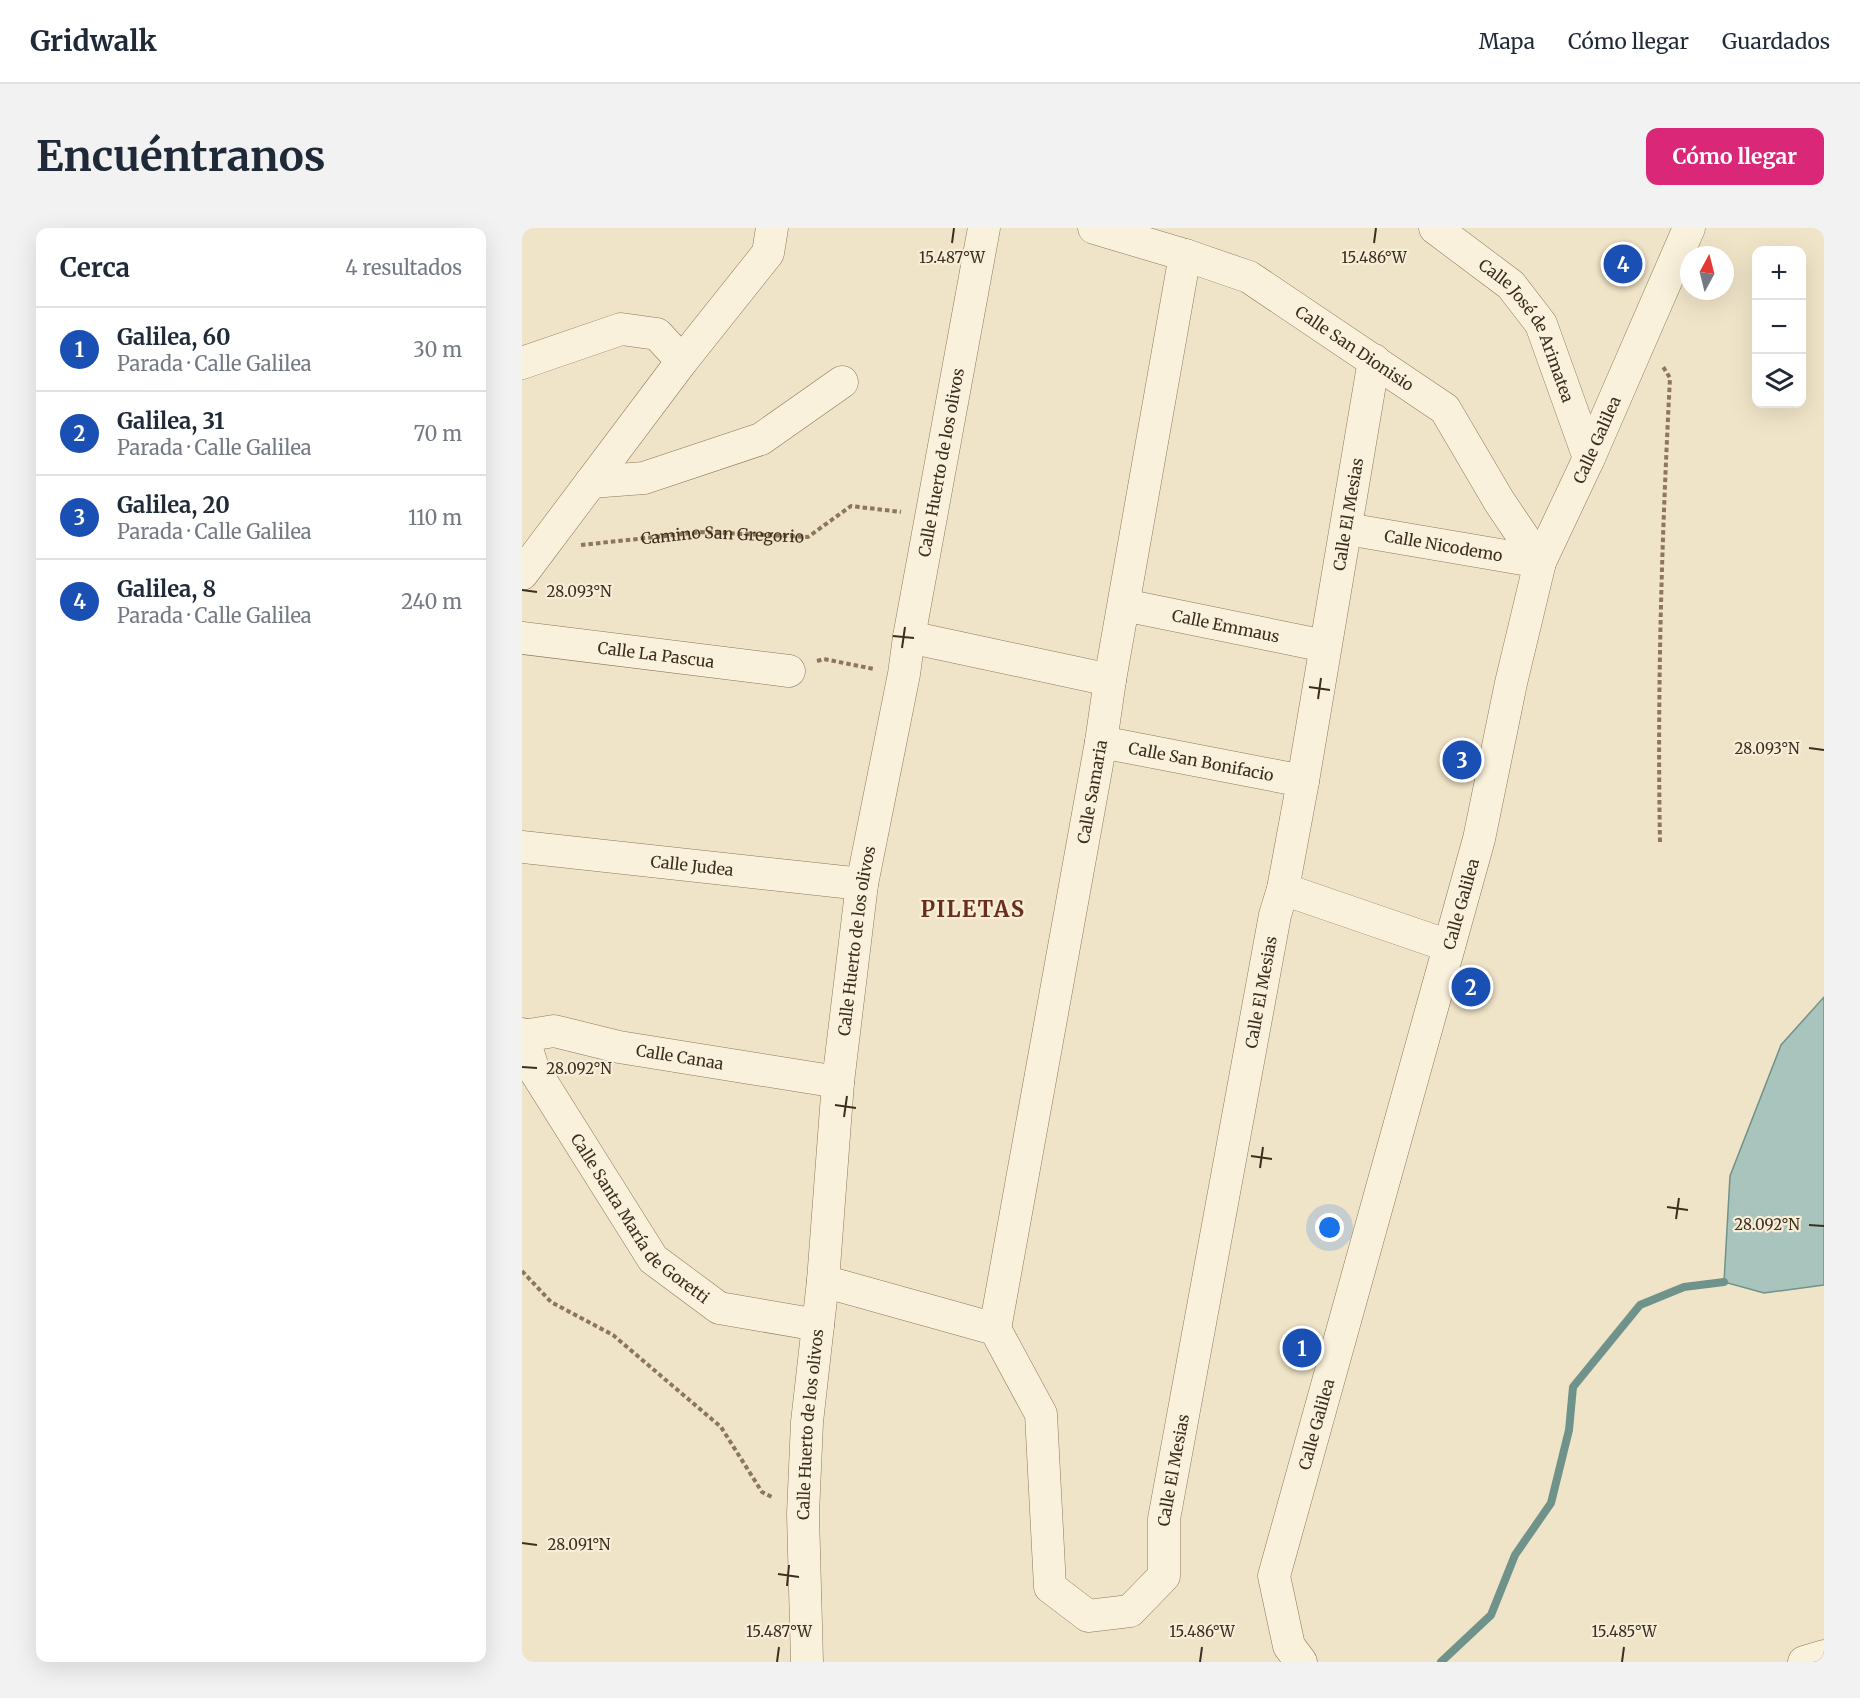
<!DOCTYPE html>
<html lang="es">
<meta charset="utf-8">
<style>
body{margin:0;font-family:Merriweather,serif;background:#f2f2f3;color:#1f2937}
.controls{position:absolute;right:18px;top:18px;display:grid;overflow:hidden;border-radius:12px;box-shadow:0 6px 24px #0002}
.controls button{width:54px;height:54px;display:grid;place-items:center;padding:0;border:0;border-bottom:2px solid #e0e1e3;background:#fff;color:#1f2937;font:30px sans-serif}
.compass{position:absolute;left:1158px;top:18px;width:54px;height:54px;border-radius:50%;background:#fff;box-shadow:0 6px 24px #0002;rotate:7deg}
.you{position:absolute;left:808px;top:1000px;width:21px;height:21px;margin:-15px;border:4px solid #fff;border-radius:50%;background:#1a73e8;box-shadow:0 0 0 9px #1a73e833}
.badge{display:grid;place-items:center;width:39px;height:39px;border-radius:50%;background:#db2777;color:#fff;font-size:20px;font-weight:700}
.pin{position:absolute;translate:-50% -50%;border:3px solid #fff;box-shadow:0 2px 6px #0006}
.list{margin:0;padding:0;list-style:none}
h2{display:flex;justify-content:space-between;align-items:center;height:78px;margin:0;padding:0 24px;font-size:26px}
h2 small{font-size:20px;font-weight:400;color:#747a83}
.list li{display:grid;grid-template-columns:39px 1fr auto;gap:18px;align-items:center;box-sizing:border-box;height:84px;padding:0 24px;border-top:2px solid #e0e1e3}
.list b{display:block;font-size:22px;white-space:nowrap}
.list p{margin:0;font-size:20px;white-space:nowrap;color:#747a83}
.list em{font-size:20px;font-style:normal;color:#747a83}
.icon{flex:none;width:33px;height:33px;fill:none;stroke:currentColor;stroke-width:2;stroke-linecap:round;stroke-linejoin:round}
.map{position:relative;flex:none;width:1302px;height:1434px;overflow:hidden;border-radius:12px}
header{display:flex;align-items:center;gap:36px;box-sizing:border-box;height:84px;padding:0 30px;background:#fff;border-bottom:2px solid #e0e1e3}
header strong{font-size:28px}
nav{display:flex;gap:33px;margin-inline-start:auto;font-size:21px}
.intro{display:flex;align-items:center;justify-content:space-between;box-sizing:border-box;height:144px;padding:0 36px}
h1{margin:0;font-size:42px}
.button{padding:15px 27px;border-radius:12px;background:#db2777;color:#fff;font-size:21px;font-weight:700}
main{display:flex;gap:36px;padding:0 36px}
aside{flex:1;background:#fff;border-radius:12px;box-shadow:0 6px 24px #0002}
.map>svg:first-child{display:block}
.water{fill:#a9c4bc;stroke:#6f938a;stroke-width:1.5}
.lines{fill:none;stroke-linecap:round;stroke-linejoin:round}
.stream{stroke:#6f938a;stroke-width:8}
.minor-casing{stroke:#8d765c;stroke-width:33}
.path{stroke:#8d765c;stroke-width:4;stroke-dasharray:4.5 3;stroke-linecap:butt}
.minor{stroke:#faf1dc;stroke-width:32}
.ticks{fill:none;stroke:#3d2e20;stroke-width:2}
.labels{text-anchor:middle;stroke-width:4.5;stroke-linejoin:round;paint-order:stroke}
.street-label{font-size:16px;fill:#3d2e20;stroke:#f7eed8}
.district-label{font-size:22px;font-weight:bold;letter-spacing:1.5px;fill:#6b2e1e;stroke:#f7eed8}
.ticks-label{font-size:15px;text-anchor:middle;fill:#3d2e20;stroke:#f7eed8;stroke-width:4.5;stroke-linejoin:round;paint-order:stroke}
</style>
<header>
<strong>Gridwalk</strong>
<nav><a>Mapa</a><a>Cómo llegar</a><a>Guardados</a></nav>
</header>
<div class="intro"><h1>Encuéntranos</h1><a class="button">Cómo llegar</a></div>
<main>
<aside>
<h2>Cerca<small>4 resultados</small></h2>
<ul class="list">
<li><span class="badge" style="background:#1a4fb4">1</span><div><b>Galilea, 60</b><p>Parada · Calle Galilea</p></div><em>30 m</em></li>
<li><span class="badge" style="background:#1a4fb4">2</span><div><b>Galilea, 31</b><p>Parada · Calle Galilea</p></div><em>70 m</em></li>
<li><span class="badge" style="background:#1a4fb4">3</span><div><b>Galilea, 20</b><p>Parada · Calle Galilea</p></div><em>110 m</em></li>
<li><span class="badge" style="background:#1a4fb4">4</span><div><b>Galilea, 8</b><p>Parada · Calle Galilea</p></div><em>240 m</em></li>
</ul>
</aside>
<div class="map">
<svg width="1302" height="1434" viewBox="0 0 1302 1434">
<rect width="100%" height="100%" fill="#f0e4c8"/>
<path class="water" d="M 1302,769 L 1302,1057 L 1242,1065 L 1202,1054 L 1208,948 L 1259,817 Z"/>
<g class="lines">
<path class="stream" d="M 919,1434 L 969,1387 L 993,1327 L 1029,1275 L 1047,1202 L 1051,1159 L 1118,1077 L 1162,1059 L 1202,1054"/>
<g class="minor-casing">
<g id="minor">
<path id="s2" d="M 572,0 L 663,27 L 727,49 L 923,181 L 977,273 L 1018,334"/>
<path id="s3" d="M 913,0 L 989,57 L 1019,96 L 1067,230"/>
<path d="M 0,135 L 99,101 L 135,106 L 160,133"/>
<path d="M 69,254 L 122,250 L 239,211 L 320,154"/>
<path id="s4" d="M 825,301 L 1018,334"/>
<path d="M 0,346 L 160,133 L 246,25 L 250,0"/>
<path id="s5" d="M 602,377 L 803,418"/>
<path d="M 387,409 L 588,452"/>
<path id="s6" d="M 0,410 L 267,443"/>
<path id="s7" d="M 579,514 L 781,553"/>
<path id="s8" d="M 0,619 L 340,656"/>
<path d="M 761,661 L 927,718"/>
<path id="s9" d="M 0,806 L 11,840 L 131,1031 L 197,1080 L 296,1097"/>
<path id="s10" d="M 1,808 L 32,803 L 97,819 L 316,854"/>
<path id="s11" d="M 301,1053 L 473,1101 L 519,1186 L 528,1359 L 566,1388 L 608,1383 L 642,1348 L 642,1291 L 753,687 L 761,661 L 781,553 L 852,132"/>
<path id="s12" d="M 473,1101 L 579,514 L 588,452 L 663,27"/>
<path id="s13" d="M 285,1434 L 281,1286 L 285,1194 L 301,1053 L 316,854 L 340,656 L 382,446 L 387,409 L 462,0"/>
<path id="s14" d="M 779,1434 L 767,1418 L 752,1348 L 957,611 L 989,455 L 1018,334 L 1067,230 L 1167,0"/>
<path d="M 1282,1434 L 1302,1428"/>
</g>
</g>
<g class="path">
<path id="s1" d="M 59,317 L 180,304 L 286,309 L 329,278 L 379,284"/>
<path d="M 295,433 L 302,431 L 352,441"/>
<path d="M 1138,614 C 1135,459 1140,305 1148,150 L 1140,137"/>
<path d="M 0,1043 L 29,1074 L 91,1107 L 199,1199 L 240,1264 L 252,1270"/>
</g>
<use href="#minor" class="minor"/>
</g>
<path class="ticks" d="M 430,15 L 432,0M 852,15 L 854,0M 0,362 L 15,364M 371,408 L 392,410M 380,420 L 383,399M 787,459 L 808,462M 796,471 L 799,450M 1287,520 L 1302,522M 0,839 L 15,840M 313,877 L 334,880M 322,889 L 325,868M 729,928 L 750,931M 738,940 L 741,919M 1145,979 L 1166,982M 1154,991 L 1157,970M 1287,997 L 1302,998M 0,1315 L 15,1317M 256,1346 L 277,1349M 265,1358 L 267,1337M 255,1434 L 257,1419M 678,1434 L 680,1419M 1100,1434 L 1102,1419"/>
<g class="labels">
<g class="street-label">
<text dy="6" stroke="none"><textPath href="#s3" startOffset="142">Calle José de Arimatea</textPath></text>
<text dy="6" stroke="none"><textPath href="#s2" startOffset="290">Calle San Dionisio</textPath></text>
<text dy="6" stroke="none"><textPath href="#s14" startOffset="1275">Calle Galilea</textPath></text>
<text dy="6" stroke="none"><textPath href="#s13" startOffset="1210">Calle Huerto de los olivos</textPath></text>
<text dy="6" stroke="none"><textPath href="#s11" startOffset="1666">Calle El Mesias</textPath></text>
<text dy="6" stroke="none"><textPath href="#s1" startOffset="142">Camino San Gregorio</textPath></text>
<text dy="6" stroke="none"><textPath href="#s4" startOffset="98">Calle Nicodemo</textPath></text>
<text dy="6" stroke="none"><textPath href="#s5" startOffset="104">Calle Emmaus</textPath></text>
<text dy="6" stroke="none"><textPath href="#s6" startOffset="135">Calle La Pascua</textPath></text>
<text dy="6" stroke="none"><textPath href="#s7" startOffset="102">Calle San Bonifacio</textPath></text>
<text dy="6" stroke="none"><textPath href="#s12" startOffset="546">Calle Samaria</textPath></text>
<text dy="6" stroke="none"><textPath href="#s8" startOffset="171">Calle Judea</textPath></text>
<text dy="6" stroke="none"><textPath href="#s14" startOffset="789">Calle Galilea</textPath></text>
<text dy="6" stroke="none"><textPath href="#s13" startOffset="724">Calle Huerto de los olivos</textPath></text>
<text dy="6" stroke="none"><textPath href="#s11" startOffset="1180">Calle El Mesias</textPath></text>
<text dy="6" stroke="none"><textPath href="#s10" startOffset="160">Calle Canaa</textPath></text>
<text dy="6" stroke="none"><textPath href="#s9" startOffset="222">Calle Santa María de Goretti</textPath></text>
<text dy="6" stroke="none"><textPath href="#s13" startOffset="238">Calle Huerto de los olivos</textPath></text>
<text dy="6" stroke="none"><textPath href="#s14" startOffset="249">Calle Galilea</textPath></text>
<text dy="6" stroke="none"><textPath href="#s11" startOffset="694">Calle El Mesias</textPath></text>
</g>
<g class="district-label">
<text x="451" y="689">PILETAS</text>
</g>
</g>
<g class="ticks-label">
<text x="430" y="35">15.487°W</text>
<text x="852" y="35">15.486°W</text>
<text x="57" y="369">28.093°N</text>
<text x="1245" y="526">28.093°N</text>
<text x="57" y="846">28.092°N</text>
<text x="1245" y="1002">28.092°N</text>
<text x="57" y="1322">28.091°N</text>
<text x="257" y="1409">15.487°W</text>
<text x="680" y="1409">15.486°W</text>
<text x="1102" y="1409">15.485°W</text>
</g>
</svg>
<div class="controls">
<button>+</button>
<button>−</button>
<button><svg class="icon" aria-label="layers" viewBox="0 0 24 24"><path d="M12 4l9 5-9 5-9-5zM3 14l9 5 9-5"/></svg></button>
</div>
<svg class="compass" viewBox="-18 -18 36 36"><path d="M0-13l5 13h-10z" fill="#e53935"/><path d="M0 13l5-13h-10z" fill="#747a83"/></svg>
<div class="you"></div>
<div class="pin badge" style="left:780px;top:1120px;background:#1a4fb4">1</div>
<div class="pin badge" style="left:949px;top:759px;background:#1a4fb4">2</div>
<div class="pin badge" style="left:940px;top:532px;background:#1a4fb4">3</div>
<div class="pin badge" style="left:1101px;top:36px;background:#1a4fb4">4</div>
</div>
</main>
